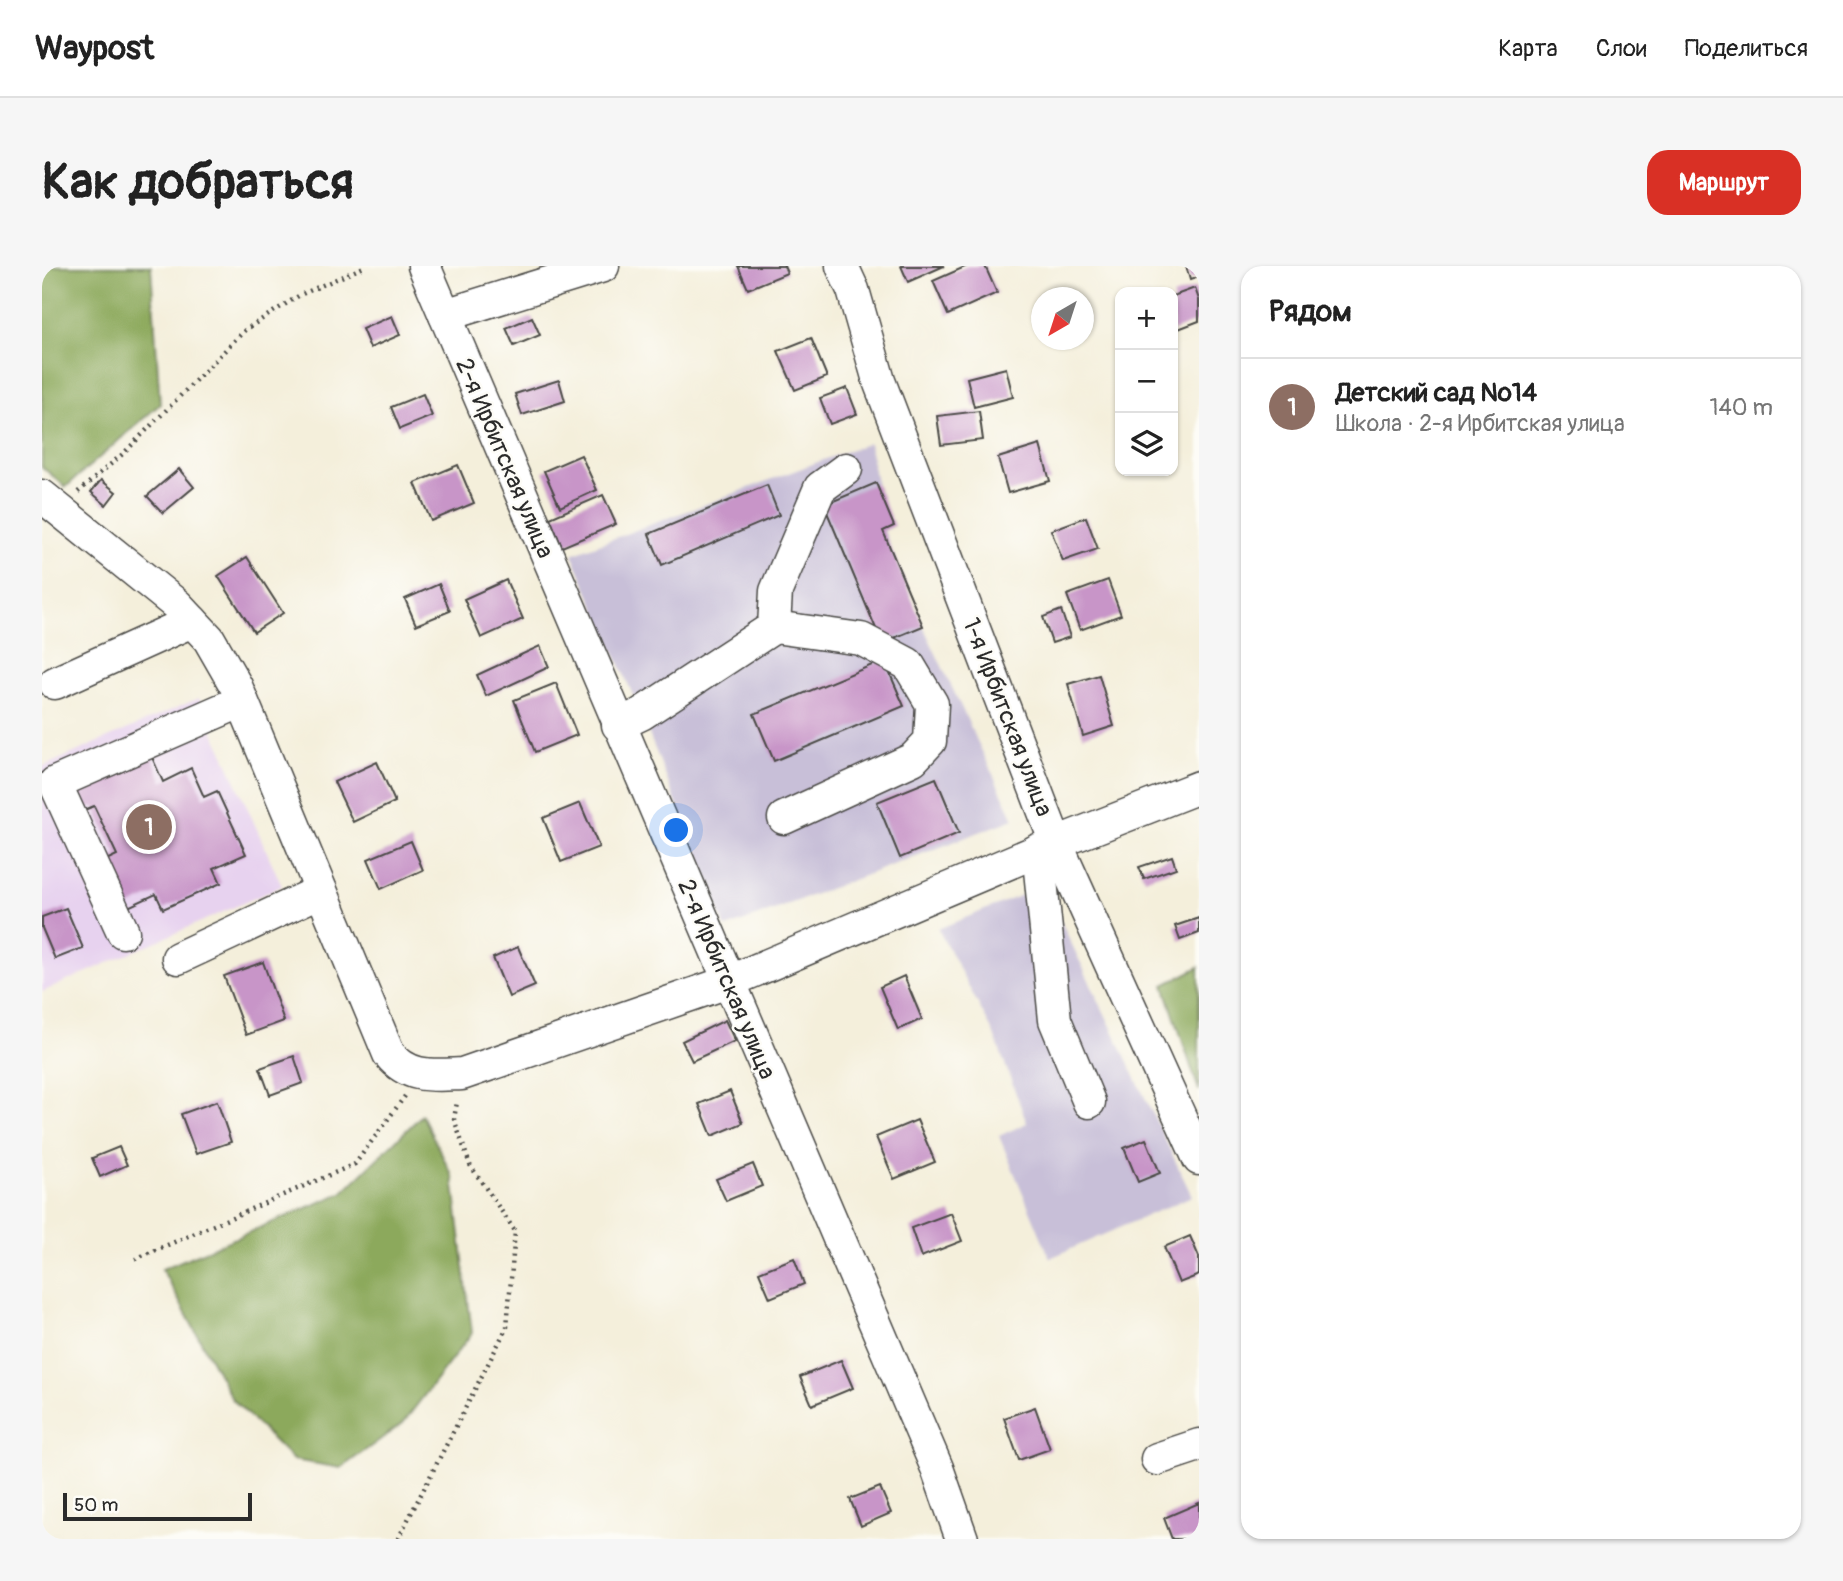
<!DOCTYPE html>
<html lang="ru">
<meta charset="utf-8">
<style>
body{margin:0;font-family:Pangolin,sans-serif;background:#f6f6f6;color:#222}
.controls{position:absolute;right:21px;top:21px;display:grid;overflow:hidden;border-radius:14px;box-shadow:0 2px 5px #0004}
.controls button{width:63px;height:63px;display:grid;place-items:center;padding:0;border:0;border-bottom:2px solid #e0e0e0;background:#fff;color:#222;font:35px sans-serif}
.compass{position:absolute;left:989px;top:21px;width:63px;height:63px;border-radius:50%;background:#fff;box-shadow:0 2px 5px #0004;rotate:219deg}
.scale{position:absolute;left:21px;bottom:18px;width:189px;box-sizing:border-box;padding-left:7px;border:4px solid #2b2b2b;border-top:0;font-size:19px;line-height:24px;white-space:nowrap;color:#2b2b2b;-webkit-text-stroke:5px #fdfcf7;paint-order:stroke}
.you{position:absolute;left:635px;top:565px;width:24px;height:24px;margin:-18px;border:5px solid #fff;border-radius:50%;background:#1a73e8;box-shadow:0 0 0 10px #1a73e833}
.badge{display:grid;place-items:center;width:46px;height:46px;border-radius:50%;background:#d93025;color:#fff;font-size:23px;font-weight:700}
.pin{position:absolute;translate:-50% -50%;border:4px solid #fff;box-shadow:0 2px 7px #0006}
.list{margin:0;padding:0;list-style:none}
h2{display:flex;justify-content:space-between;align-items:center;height:91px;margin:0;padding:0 28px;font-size:30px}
h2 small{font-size:23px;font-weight:400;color:#767676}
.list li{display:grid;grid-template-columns:46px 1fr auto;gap:21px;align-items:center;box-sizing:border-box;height:98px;padding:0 28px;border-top:2px solid #e0e0e0}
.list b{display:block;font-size:26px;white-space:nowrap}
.list p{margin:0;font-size:23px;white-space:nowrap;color:#767676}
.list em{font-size:23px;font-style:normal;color:#767676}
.icon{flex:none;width:38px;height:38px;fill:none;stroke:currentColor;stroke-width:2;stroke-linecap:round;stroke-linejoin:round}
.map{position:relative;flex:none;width:1157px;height:1273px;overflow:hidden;border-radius:21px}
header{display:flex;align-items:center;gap:42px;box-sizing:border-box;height:98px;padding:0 35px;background:#fff;border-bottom:2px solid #e0e0e0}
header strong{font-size:33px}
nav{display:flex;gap:38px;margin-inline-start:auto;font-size:24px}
.intro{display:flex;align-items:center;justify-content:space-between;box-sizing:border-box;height:168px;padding:0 42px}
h1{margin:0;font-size:49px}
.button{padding:18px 32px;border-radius:21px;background:#d93025;color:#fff;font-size:24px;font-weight:700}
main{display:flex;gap:42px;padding:0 42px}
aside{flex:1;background:#fff;border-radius:21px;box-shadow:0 2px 5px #0004}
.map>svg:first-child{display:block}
.built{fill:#e7d2ef}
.industrial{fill:#c8bfd8}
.forest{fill:#8ca95c;stroke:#5c6a44;stroke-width:2}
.building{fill:#c895c8}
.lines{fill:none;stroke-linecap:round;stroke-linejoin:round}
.minor-casing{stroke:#494845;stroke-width:35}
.path{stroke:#494845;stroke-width:4.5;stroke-dasharray:2 5;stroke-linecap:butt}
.minor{stroke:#fff;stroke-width:32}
.labels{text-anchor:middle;stroke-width:5;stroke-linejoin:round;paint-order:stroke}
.street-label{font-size:24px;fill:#2b2b2b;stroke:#fdfcf7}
</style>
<header>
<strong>Waypost</strong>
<nav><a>Карта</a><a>Слои</a><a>Поделиться</a></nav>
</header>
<div class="intro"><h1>Как добраться</h1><a class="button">Маршрут</a></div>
<main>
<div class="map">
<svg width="1157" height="1273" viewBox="0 0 1157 1273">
<rect width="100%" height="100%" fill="#fdfcf7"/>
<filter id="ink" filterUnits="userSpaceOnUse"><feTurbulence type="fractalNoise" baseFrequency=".0143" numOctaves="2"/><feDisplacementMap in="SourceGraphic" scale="14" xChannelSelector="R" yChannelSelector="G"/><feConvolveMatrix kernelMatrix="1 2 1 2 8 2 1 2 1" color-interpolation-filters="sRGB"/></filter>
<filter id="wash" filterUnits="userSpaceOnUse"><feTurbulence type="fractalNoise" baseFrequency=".00686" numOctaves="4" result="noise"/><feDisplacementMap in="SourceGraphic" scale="28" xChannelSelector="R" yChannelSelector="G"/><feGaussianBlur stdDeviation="1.57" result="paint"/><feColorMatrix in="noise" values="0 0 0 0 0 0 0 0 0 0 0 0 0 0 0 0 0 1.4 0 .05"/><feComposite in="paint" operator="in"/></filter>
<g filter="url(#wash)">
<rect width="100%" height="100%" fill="#f4efdb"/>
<path class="built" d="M 157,432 L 240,620 L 0,726 L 0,501 Z"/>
<g class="industrial">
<path d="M 827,177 L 834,217 L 852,260 L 842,265 L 881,360 L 972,553 L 684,662 L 599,448 L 530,288 Z"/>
<path d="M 1002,620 L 1150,930 L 1008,992 L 957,870 L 985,857 L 951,766 L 896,663 Z"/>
</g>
<g class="forest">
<path d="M 0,0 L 109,0 L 118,138 L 24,221 L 0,201 Z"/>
<path d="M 1157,701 L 1157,825 L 1122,719 Z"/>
<path d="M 380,849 L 411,911 L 430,1067 L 361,1157 L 299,1202 L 251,1194 L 190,1133 L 120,1003 L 300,927 Z"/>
</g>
<g id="blocks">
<g class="building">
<path d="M 696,0 L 742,0 L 745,7 L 706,23 Z"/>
<path d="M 859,0 L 902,0 L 866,16 Z"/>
<path d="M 925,0 L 943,0 L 955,27 L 906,49 L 891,15 Z"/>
<path d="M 1144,0 L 1157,0 L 1157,11 L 1148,14 Z"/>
<path d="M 1153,22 L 1157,34 L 1157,55 L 1131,65 L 1131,30 Z"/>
<path d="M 350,50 L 358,69 L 328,82 L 320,63 Z"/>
<path d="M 490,51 L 498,69 L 472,80 L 464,62 Z"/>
<path d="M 769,72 L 785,111 L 753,124 L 736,85 Z"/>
<path d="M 964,102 L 971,131 L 932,141 L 925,112 Z"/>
<path d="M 517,114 L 523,135 L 480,149 L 473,128 Z"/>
<path d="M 805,122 L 815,148 L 788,158 L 778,132 Z"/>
<path d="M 381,128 L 390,150 L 358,163 L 349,141 Z"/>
<path d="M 937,145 L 941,174 L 899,179 L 895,150 Z"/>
<path d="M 998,179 L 1008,215 L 966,227 L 956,192 Z"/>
<path d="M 539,189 L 555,224 L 518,241 L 502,205 Z"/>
<path d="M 416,199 L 432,237 L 389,255 L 373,217 Z"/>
<path d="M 137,203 L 152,221 L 121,247 L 105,230 Z"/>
<path d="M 59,214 L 74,226 L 64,239 L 49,226 Z"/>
<path d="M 834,217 L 852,260 L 841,265 L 881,360 L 840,377 L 782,239 Z"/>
<path d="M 725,219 L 737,249 L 620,299 L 607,268 Z"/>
<path d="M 561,229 L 574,258 L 520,281 L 508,252 Z"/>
<path d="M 1044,251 L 1056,283 L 1021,295 L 1009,264 Z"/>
<path d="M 205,291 L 241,347 L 212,366 L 176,310 Z"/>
<path d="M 464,314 L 481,353 L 439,372 L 422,333 Z"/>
<path d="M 1066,314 L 1079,349 L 1038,364 L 1025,329 Z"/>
<path d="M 397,318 L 408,345 L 374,359 L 363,333 Z"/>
<path d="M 1019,344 L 1028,371 L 1010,377 L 1001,351 Z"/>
<path d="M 498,380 L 507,401 L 444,430 L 435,409 Z"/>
<path d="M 842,394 L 862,440 L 732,495 L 712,448 Z"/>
<path d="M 1057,409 L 1072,460 L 1041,470 L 1026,418 Z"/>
<path d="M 514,417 L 535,469 L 493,486 L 472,434 Z"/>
<path d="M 105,480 L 121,516 L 149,502 L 162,531 L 175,525 L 204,588 L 172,602 L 179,617 L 121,643 L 114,628 L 84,642 L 62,595 L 75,589 L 52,540 L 40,545 L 27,517 Z"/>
<path d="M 335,496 L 353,536 L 311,556 L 292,516 Z"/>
<path d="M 894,512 L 917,567 L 858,592 L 835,536 Z"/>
<path d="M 538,537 L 557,581 L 519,596 L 501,552 Z"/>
<path d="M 369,575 L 381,604 L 339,623 L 326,593 Z"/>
<path d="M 1130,590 L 1134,602 L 1102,613 L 1097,601 Z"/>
<path d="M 24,642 L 41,682 L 13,693 L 0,662 L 0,651 Z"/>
<path d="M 1157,652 L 1157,667 L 1138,674 L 1133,660 Z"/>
<path d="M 476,681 L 493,720 L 467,731 L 451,692 Z"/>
<path d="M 221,696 L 242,755 L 204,769 L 182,710 Z"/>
<path d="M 862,710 L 880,753 L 856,764 L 838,721 Z"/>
<path d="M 683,754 L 693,775 L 650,795 L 640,775 Z"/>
<path d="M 252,790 L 261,817 L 228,829 L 218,802 Z"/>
<path d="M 688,825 L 701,857 L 670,870 L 657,838 Z"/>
<path d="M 175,835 L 189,876 L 154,888 L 139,848 Z"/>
<path d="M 875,854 L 893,896 L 852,913 L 834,871 Z"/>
<path d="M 1104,873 L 1118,907 L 1096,916 L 1082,882 Z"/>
<path d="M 77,881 L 85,899 L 58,911 L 50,892 Z"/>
<path d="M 711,898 L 720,920 L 684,935 L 674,913 Z"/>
<path d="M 909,947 L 920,975 L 879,991 L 869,962 Z"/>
<path d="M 1148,970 L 1157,991 L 1157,1009 L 1137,1017 L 1122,981 Z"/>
<path d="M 752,992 L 762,1018 L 728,1032 L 717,1006 Z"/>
<path d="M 799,1094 L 811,1122 L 770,1139 L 758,1111 Z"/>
<path d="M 993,1141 L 1008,1183 L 977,1194 L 962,1152 Z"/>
<path d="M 838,1221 L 849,1247 L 819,1260 L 808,1233 Z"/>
<path d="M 1157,1237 L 1157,1273 L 1130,1273 L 1122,1252 Z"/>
</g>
</g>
</g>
<g filter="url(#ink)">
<use href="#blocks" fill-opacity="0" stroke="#494845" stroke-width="2"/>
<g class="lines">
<g class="minor-casing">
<g id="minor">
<path d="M 382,0 L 895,1202 L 920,1273"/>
<path d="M 800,0 L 811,24 L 837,115 L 1014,577 L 1157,893"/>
<path d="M 403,49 L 561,0"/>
<path d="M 0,230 L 135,339 L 167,373 L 194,420 L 347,788 C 367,813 391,809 420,808 L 686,716 L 1014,577 L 1157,521"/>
<path d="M 732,361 L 819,373 L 866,398 L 890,438 L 888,475 L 871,493 L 742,552"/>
<path d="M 13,417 L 150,355"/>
<path d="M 576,459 L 599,448 L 732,361 L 734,325 L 778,222 L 804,203"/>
<path d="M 996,584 L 1013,754 L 1047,836"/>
<path d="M 81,666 L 13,517 L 200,435"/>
<path d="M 136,692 L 279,625"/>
<path d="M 1115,1193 L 1157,1179"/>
</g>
</g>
<g class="path">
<path d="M 36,226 L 83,186 L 203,64 L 258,29 L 324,0"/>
<path d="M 93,993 L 313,898 L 363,830"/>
<path d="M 356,1273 L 465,1061 L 473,965 L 428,899 L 412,853 L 415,836"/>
</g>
<use href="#minor" class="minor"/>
</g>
</g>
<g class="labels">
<g class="street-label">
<text transform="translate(463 192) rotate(67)" y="8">2-я Ирбитская улица</text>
<text transform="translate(966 451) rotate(69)" y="8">1-я Ирбитская улица</text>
<text transform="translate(685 713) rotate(67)" y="8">2-я Ирбитская улица</text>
</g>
</g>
</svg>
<div class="controls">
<button>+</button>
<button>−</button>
<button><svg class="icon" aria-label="layers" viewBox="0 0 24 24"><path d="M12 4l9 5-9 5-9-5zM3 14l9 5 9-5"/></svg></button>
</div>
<svg class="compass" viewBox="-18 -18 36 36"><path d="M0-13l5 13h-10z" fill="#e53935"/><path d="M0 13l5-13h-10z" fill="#767676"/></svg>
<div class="scale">50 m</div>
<div class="you"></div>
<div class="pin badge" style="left:107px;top:561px;background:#8d6e63">1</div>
</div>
<aside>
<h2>Рядом<small></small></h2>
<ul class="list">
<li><span class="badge" style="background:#8d6e63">1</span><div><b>Детский сад №14</b><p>Школа · 2-я Ирбитская улица</p></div><em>140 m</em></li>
</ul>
</aside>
</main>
